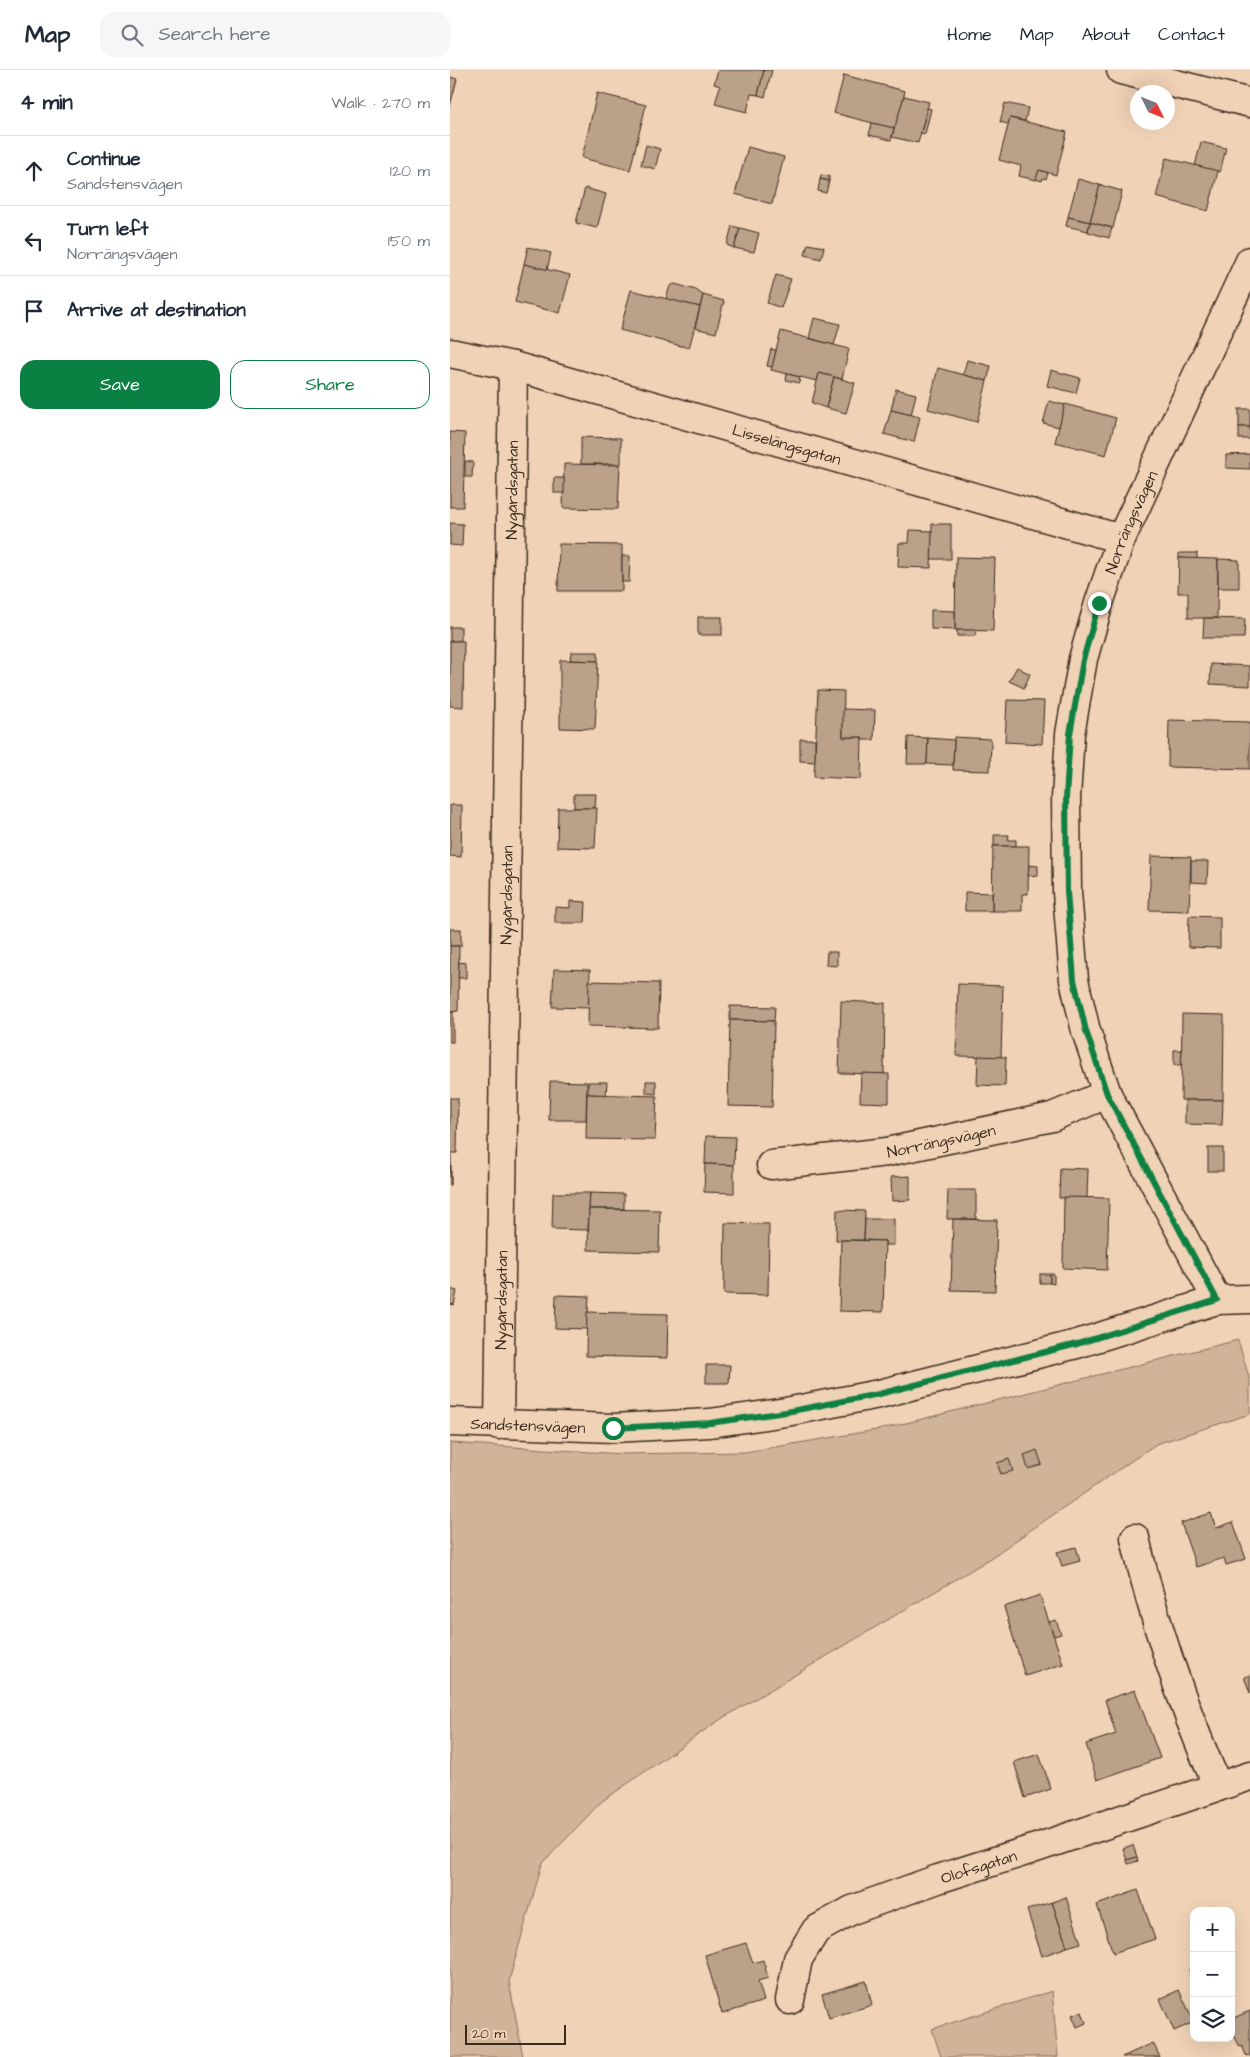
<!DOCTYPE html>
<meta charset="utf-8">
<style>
body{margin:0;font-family:"Architects Daughter",sans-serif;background:#f6f6f7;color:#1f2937}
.controls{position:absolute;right:15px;bottom:15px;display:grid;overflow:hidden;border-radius:10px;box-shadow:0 5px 20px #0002}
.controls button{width:45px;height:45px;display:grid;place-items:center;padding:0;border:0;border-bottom:1px solid #e0e1e3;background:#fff;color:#1f2937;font:25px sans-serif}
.compass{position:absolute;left:680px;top:15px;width:45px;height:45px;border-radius:50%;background:#fff;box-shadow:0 5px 20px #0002;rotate:133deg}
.scale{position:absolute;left:15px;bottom:12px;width:101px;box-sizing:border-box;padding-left:5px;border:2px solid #3b2a1e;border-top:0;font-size:14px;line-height:18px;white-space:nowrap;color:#3b2a1e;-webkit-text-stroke:4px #f0d2b6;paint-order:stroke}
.stop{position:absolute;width:15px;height:15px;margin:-11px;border:4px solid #0b8043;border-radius:50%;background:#fff}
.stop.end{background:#0b8043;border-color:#fff;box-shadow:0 1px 5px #0008}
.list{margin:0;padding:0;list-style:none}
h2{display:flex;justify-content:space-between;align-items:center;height:65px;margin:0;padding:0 20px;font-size:21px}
h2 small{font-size:16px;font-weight:400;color:#747a83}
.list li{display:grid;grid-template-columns:32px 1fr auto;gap:15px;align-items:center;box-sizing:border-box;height:70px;padding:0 20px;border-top:1px solid #e0e1e3}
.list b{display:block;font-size:19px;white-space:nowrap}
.list p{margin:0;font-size:16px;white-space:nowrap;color:#747a83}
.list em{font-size:16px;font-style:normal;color:#747a83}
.actions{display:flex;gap:10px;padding:15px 20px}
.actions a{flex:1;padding:11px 0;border:1px solid #0b8043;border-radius:15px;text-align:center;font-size:18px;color:#0b8043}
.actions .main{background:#0b8043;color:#fff}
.icon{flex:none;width:28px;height:28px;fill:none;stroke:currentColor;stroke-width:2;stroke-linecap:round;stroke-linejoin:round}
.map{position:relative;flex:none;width:800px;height:1987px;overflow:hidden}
header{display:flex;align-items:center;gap:30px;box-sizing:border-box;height:70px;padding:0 25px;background:#fff;border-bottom:1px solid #e0e1e3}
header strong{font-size:24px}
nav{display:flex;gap:28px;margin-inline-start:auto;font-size:18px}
.search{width:350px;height:45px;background:#f6f6f7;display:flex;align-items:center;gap:12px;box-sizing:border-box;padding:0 18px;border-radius:15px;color:#747a83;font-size:19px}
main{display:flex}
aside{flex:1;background:#fff}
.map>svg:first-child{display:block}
.green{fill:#cfb49a;stroke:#856f5c}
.building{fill:#bba18a;stroke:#3b2a1e}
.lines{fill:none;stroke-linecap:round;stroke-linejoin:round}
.minor-casing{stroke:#3b2a1e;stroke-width:31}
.minor{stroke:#f0d2b6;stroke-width:28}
.route{stroke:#0b8043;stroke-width:6}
.labels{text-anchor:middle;stroke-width:4.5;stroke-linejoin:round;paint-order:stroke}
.street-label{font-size:16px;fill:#3b2a1e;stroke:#f0d2b6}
</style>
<header>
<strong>Map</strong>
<div class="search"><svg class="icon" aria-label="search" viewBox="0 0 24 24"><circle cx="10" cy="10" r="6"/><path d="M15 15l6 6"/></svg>Search here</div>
<nav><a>Home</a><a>Map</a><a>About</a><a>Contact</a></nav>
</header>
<main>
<aside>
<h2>4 min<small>Walk · 270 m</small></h2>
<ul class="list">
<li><svg class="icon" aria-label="ahead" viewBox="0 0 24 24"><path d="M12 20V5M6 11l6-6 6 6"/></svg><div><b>Continue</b><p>Sandstensvägen</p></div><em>120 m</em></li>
<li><svg class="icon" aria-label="left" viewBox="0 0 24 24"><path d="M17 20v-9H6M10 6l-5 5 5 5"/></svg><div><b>Turn left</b><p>Norrängsvägen</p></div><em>150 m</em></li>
<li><svg class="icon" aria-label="arrive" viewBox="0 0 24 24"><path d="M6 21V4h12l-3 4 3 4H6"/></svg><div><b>Arrive at destination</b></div></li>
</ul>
<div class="actions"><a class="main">Save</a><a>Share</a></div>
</aside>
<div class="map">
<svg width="800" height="1987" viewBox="0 0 800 1987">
<rect width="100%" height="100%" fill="#f0d2b6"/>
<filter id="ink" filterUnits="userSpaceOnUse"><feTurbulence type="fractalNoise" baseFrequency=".02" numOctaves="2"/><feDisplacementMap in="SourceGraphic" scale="10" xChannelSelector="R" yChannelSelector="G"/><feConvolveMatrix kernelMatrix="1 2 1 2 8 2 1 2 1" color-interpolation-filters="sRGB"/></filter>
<g filter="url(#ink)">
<g class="green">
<path d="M 788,1270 L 800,1311 L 800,1344 L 706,1374 L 533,1493 L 268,1651 L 151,1732 L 92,1794 L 59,1911 L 73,1987 L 0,1987 L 0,1373 L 173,1384 L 295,1382 L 432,1359 Z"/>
<path d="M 602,1921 L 608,1987 L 491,1987 L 482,1959 Z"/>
</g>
<g class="building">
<path d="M 268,0 L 314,0 L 308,25 L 301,24 L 297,42 L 265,34 L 270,16 L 264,14 Z"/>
<path d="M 314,0 L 322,0 L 315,27 L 308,25 Z"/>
<path d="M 394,5 L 455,21 L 446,59 L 384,43 Z"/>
<path d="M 0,7 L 7,9 L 0,36 Z"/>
<path d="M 147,23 L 196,35 L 180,100 L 132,88 Z"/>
<path d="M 454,26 L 479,32 L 468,73 L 442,67 Z"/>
<path d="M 555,33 L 578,38 L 575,51 L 560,48 L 558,54 L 550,52 Z"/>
<path d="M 477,38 L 481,39 L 475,64 L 471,63 Z"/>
<path d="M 560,48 L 617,62 L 606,105 L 589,100 L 586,110 L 569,106 L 571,96 L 549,90 Z"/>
<path d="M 422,53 L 444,58 L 441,70 L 419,65 Z"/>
<path d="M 751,72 L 776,78 L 770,102 L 745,96 Z"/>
<path d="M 196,75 L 210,79 L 205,99 L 191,95 Z"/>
<path d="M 298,77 L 334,87 L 322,134 L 285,124 Z"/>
<path d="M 716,88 L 768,101 L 758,141 L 706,127 Z"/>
<path d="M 589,100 L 598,103 L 596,109 L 593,108 L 592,111 L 586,109 Z"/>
<path d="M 371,105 L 379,106 L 379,111 L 370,109 Z"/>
<path d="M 370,109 L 379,111 L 376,123 L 368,121 Z"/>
<path d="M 628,109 L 650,115 L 640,152 L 618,147 Z"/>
<path d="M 650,115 L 672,121 L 663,158 L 640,152 Z"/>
<path d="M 135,118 L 156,124 L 147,158 L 126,153 Z"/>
<path d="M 618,147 L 640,152 L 638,161 L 616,156 Z"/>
<path d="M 640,152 L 662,158 L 659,168 L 638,162 Z"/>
<path d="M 282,156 L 290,158 L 284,178 L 277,175 Z"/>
<path d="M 290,158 L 309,163 L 304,182 L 284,178 Z"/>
<path d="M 358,174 L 374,177 L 371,189 L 355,185 Z"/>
<path d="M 78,177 L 101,183 L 97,200 L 74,194 Z"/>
<path d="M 74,194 L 120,205 L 110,243 L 65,232 Z"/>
<path d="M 326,205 L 341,209 L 331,238 L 317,233 Z"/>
<path d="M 225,214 L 246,220 L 253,225 L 250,237 L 216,229 L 220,216 Z"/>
<path d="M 181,220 L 250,237 L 239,278 L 170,260 Z"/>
<path d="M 253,225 L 274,231 L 266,263 L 245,258 Z"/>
<path d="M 364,248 L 390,254 L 384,275 L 359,268 Z"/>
<path d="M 331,261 L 399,279 L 392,309 L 369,303 L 367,311 L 321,300 Z"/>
<path d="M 321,279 L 326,280 L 322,297 L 317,296 Z"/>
<path d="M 517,290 L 541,296 L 537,311 L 513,305 Z"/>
<path d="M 488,298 L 537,311 L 527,352 L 478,339 Z"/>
<path d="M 601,300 L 630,308 L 626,323 L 597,316 Z"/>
<path d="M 369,303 L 384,307 L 376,338 L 362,333 Z"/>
<path d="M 337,304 L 350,307 L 349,313 L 336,310 Z"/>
<path d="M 384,307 L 405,313 L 396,343 L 376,338 Z"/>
<path d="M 446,319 L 466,324 L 461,345 L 441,340 Z"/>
<path d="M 599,331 L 615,335 L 609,357 L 593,353 Z"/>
<path d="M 615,334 L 666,348 L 656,385 L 605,372 Z"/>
<rect x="789" y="339" width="11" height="18"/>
<path d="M 441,340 L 470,347 L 464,372 L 434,364 Z"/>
<rect x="789" y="357" width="11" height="12"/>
<path d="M 0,362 L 15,363 L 13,437 L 0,437 Z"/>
<path d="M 131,367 L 171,368 L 171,394 L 131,394 Z"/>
<path d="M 800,384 L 800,399 L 776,398 L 776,385 Z"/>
<path d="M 15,391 L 23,392 L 22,407 L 15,407 Z"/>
<path d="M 114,394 L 170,395 L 168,439 L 113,438 Z"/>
<rect x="104" y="408" width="10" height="15"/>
<path d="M 0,453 L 13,454 L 12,476 L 0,475 Z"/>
<path d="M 482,454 L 501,454 L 501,489 L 481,489 Z"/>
<path d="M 460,460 L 482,461 L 481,498 L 448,497 L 449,473 L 459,473 Z"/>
<path d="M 109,474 L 172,475 L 172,521 L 108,521 Z"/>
<path d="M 729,483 L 747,483 L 747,489 L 729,488 Z"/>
<path d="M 172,486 L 180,486 L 179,512 L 172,512 Z"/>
<path d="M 506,487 L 545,488 L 543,561 L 505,560 Z"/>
<path d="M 729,488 L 768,489 L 767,548 L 738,548 L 738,523 L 728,523 Z"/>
<path d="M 768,489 L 789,490 L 789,518 L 768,518 Z"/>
<path d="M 481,540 L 505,541 L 505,560 L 481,559 Z"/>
<rect x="248" y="547" width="24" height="18"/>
<path d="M 754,548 L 795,549 L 794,568 L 753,568 Z"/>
<rect x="0" y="557" width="11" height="14"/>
<path d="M 507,560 L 526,560 L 525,566 L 507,566 Z"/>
<path d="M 0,571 L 14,571 L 13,637 L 0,636 Z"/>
<path d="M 121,582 L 148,582 L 148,591 L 120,590 Z"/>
<path d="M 110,590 L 148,591 L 145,659 L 110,658 Z"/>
<path d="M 761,594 L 800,596 L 800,616 L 760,614 Z"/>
<path d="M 567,597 L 580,604 L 574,618 L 559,611 Z"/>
<path d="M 368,620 L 394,621 L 393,667 L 412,667 L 411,709 L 364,707 Z"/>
<path d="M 557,630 L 594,631 L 592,674 L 555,672 Z"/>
<path d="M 393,639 L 425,640 L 424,670 L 412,670 L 412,667 L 393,667 Z"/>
<path d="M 719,650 L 800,652 L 800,699 L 718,697 Z"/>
<path d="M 458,667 L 478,668 L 477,694 L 457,694 Z"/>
<path d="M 504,667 L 541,669 L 540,701 L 503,700 Z"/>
<path d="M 478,668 L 504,670 L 503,695 L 477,694 Z"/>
<path d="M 350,669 L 365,669 L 365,692 L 350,691 Z"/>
<path d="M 124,724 L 146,724 L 145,738 L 124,738 Z"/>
<path d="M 0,735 L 12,735 L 11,787 L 0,786 Z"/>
<path d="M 108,738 L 147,738 L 145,778 L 107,777 Z"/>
<path d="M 544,765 L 559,765 L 558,770 L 566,770 L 566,776 L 544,776 Z"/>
<path d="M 543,776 L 579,776 L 578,824 L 572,824 L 572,841 L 542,841 Z"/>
<path d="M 701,786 L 741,787 L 739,841 L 699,840 Z"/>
<path d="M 741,791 L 758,791 L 757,813 L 741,812 Z"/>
<path d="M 579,795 L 588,796 L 588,805 L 578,806 Z"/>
<path d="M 515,822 L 542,823 L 542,841 L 515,841 Z"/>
<path d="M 120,831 L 136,832 L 135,853 L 105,853 L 105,837 L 120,838 Z"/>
<path d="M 739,846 L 770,847 L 770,878 L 738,877 Z"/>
<rect x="0" y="859" width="11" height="17"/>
<path d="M 0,876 L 9,876 L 8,941 L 0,942 Z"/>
<path d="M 377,882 L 387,882 L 387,896 L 376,895 Z"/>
<path d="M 9,892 L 16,893 L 16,908 L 8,908 Z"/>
<path d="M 104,899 L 140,900 L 139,938 L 102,937 Z"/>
<path d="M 139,911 L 209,913 L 208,958 L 138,956 Z"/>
<path d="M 508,914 L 553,916 L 551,987 L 506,986 Z"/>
<path d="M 391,931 L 435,933 L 434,1004 L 389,1003 Z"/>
<path d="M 280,936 L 325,937 L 324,951 L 280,950 Z"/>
<rect x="0" y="942" width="3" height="30"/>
<path d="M 732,944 L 774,945 L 773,1030 L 731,1030 Z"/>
<path d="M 280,950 L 324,951 L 322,1037 L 278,1036 Z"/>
<path d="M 724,980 L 732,980 L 731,995 L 724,995 Z"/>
<path d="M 528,986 L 556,987 L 555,1016 L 527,1015 Z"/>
<path d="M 411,1003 L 439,1004 L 439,1033 L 410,1032 Z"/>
<path d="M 100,1011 L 137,1012 L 136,1050 L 99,1050 Z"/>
<path d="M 196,1011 L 206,1011 L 206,1024 L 196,1023 Z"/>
<path d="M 138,1012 L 157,1012 L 156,1025 L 138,1024 Z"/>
<path d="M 137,1024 L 207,1026 L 205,1070 L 136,1069 Z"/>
<path d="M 0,1028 L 8,1028 L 7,1083 L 0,1083 Z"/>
<path d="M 735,1030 L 773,1030 L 772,1055 L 735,1054 Z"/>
<path d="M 256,1066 L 285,1067 L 284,1095 L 255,1094 Z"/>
<rect x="758" y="1078" width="15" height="23"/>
<rect x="0" y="1083" width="1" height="32"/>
<path d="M 255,1094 L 284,1095 L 284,1123 L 254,1122 Z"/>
<path d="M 610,1098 L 638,1099 L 637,1128 L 609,1128 Z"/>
<path d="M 460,1106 L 460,1130 L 442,1131 L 441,1107 Z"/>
<path d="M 498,1120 L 526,1120 L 526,1149 L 497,1149 Z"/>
<path d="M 103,1123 L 140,1123 L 138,1160 L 102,1159 Z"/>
<path d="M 140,1123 L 174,1124 L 174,1139 L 139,1139 Z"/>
<path d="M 614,1127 L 659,1128 L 657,1200 L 613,1198 Z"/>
<path d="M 139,1139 L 210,1140 L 209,1182 L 138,1180 Z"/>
<path d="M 387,1140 L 415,1141 L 414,1170 L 386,1170 Z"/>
<path d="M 415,1149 L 444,1149 L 444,1175 L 435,1175 L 435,1171 L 414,1170 Z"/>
<path d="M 503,1149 L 547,1150 L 545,1221 L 501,1220 Z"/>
<path d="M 275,1153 L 319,1154 L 318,1225 L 274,1224 Z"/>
<path d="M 391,1170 L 435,1171 L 433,1242 L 389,1241 Z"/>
<rect x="590" y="1204" width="10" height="9"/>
<path d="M 600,1204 L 604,1204 L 604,1214 L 600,1213 Z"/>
<path d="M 0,1219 L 7,1221 L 4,1235 L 0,1234 Z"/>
<path d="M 106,1225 L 139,1226 L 137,1259 L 105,1258 Z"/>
<path d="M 137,1242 L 218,1244 L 217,1288 L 136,1286 Z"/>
<path d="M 256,1295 L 280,1295 L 279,1313 L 256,1313 Z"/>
<path d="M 587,1380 L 592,1395 L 578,1399 L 574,1385 Z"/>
<path d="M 559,1389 L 563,1401 L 551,1404 L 547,1393 Z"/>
<path d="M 761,1443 L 766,1458 L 783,1452 L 796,1489 L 776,1495 L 774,1488 L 746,1497 L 731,1453 Z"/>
<path d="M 626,1477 L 630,1491 L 612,1496 L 607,1482 Z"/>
<path d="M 590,1525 L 613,1594 L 575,1606 L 554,1537 Z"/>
<path d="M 606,1550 L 611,1564 L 604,1566 L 599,1552 Z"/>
<path d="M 800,1605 L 800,1623 L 794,1607 Z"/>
<path d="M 685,1620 L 710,1688 L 647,1710 L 636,1674 L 666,1664 L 655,1630 Z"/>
<path d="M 589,1684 L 601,1719 L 575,1728 L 564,1692 Z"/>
<path d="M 683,1775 L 687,1787 L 677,1790 L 673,1778 Z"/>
<path d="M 687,1787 L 688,1791 L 678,1794 L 677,1790 Z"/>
<path d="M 688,1820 L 705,1869 L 663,1883 L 647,1835 Z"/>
<path d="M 616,1827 L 631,1873 L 617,1877 L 602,1832 Z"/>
<path d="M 602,1832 L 617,1877 L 592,1886 L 577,1840 Z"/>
<path d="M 296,1873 L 303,1893 L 313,1890 L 318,1908 L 308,1911 L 314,1931 L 272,1944 L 255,1885 Z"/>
<path d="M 744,1898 L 744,1908 L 743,1908 L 739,1900 Z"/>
<path d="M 416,1911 L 422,1935 L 379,1948 L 372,1924 Z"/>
<path d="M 729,1920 L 744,1952 L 724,1961 L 710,1929 Z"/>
<path d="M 800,1941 L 800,1986 L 797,1987 L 792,1976 L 790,1977 L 781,1959 L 781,1949 Z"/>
<path d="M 632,1942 L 636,1953 L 627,1957 L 622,1945 Z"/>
<path d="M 703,1973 L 710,1987 L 672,1987 Z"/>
</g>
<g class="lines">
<g class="minor-casing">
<g id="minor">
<path d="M 671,0 L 800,33"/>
<path id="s1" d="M 0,283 L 63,296 L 671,469"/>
<path id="s2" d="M 321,1095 L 437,1082 L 602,1047 L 657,1024"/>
<path id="s3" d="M 767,1230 L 657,1024 L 636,961 L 624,910 L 617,822 L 616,728 L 620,664 L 633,589 L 649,533 L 671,469 L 800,191"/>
<path id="s4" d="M 0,1352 L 163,1358 L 260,1353 L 336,1342 L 429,1324 L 627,1274 L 767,1230 L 800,1229"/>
<path id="s5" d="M 49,1355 L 63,296"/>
<path d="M 685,1468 C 704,1553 733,1637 768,1717"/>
<path id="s6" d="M 340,1930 L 348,1889 L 366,1860 L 402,1840 L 488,1809 L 583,1779 L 800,1706"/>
</g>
</g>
<use href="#minor" class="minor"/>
</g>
</g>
<g class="lines" filter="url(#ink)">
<path class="route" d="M 163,1358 L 260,1353 L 336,1342 L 429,1324 L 627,1274 L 767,1230 L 657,1024 L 636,961 L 624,910 L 617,822 L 616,728 L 620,664 L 633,590 L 649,533"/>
</g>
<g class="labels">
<g class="street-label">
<text dy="6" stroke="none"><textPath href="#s1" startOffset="349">Lisselängsgatan</textPath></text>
<text dy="6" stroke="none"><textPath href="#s5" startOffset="935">Nygårdsgatan</textPath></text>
<text dy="6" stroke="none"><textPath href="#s3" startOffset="820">Norrängsvägen</textPath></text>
<text dy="6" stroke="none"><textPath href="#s5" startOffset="530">Nygårdsgatan</textPath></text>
<text dy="6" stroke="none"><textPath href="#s2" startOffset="172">Norrängsvägen</textPath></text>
<text dy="6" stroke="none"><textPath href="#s5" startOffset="125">Nygårdsgatan</textPath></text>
<text dy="6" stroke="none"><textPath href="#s4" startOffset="78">Sandstensvägen</textPath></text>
<text dy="6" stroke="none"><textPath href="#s6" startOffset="251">Olofsgatan</textPath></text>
</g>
</g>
</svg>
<div class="controls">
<button>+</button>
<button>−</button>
<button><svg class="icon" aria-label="layers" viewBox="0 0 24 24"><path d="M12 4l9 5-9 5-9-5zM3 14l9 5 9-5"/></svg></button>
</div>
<svg class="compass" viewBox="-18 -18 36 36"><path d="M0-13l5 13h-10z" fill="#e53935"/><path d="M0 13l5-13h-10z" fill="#747a83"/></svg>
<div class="scale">20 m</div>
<div class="stop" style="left:163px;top:1358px"></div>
<div class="stop end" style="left:649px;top:533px"></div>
</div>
</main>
